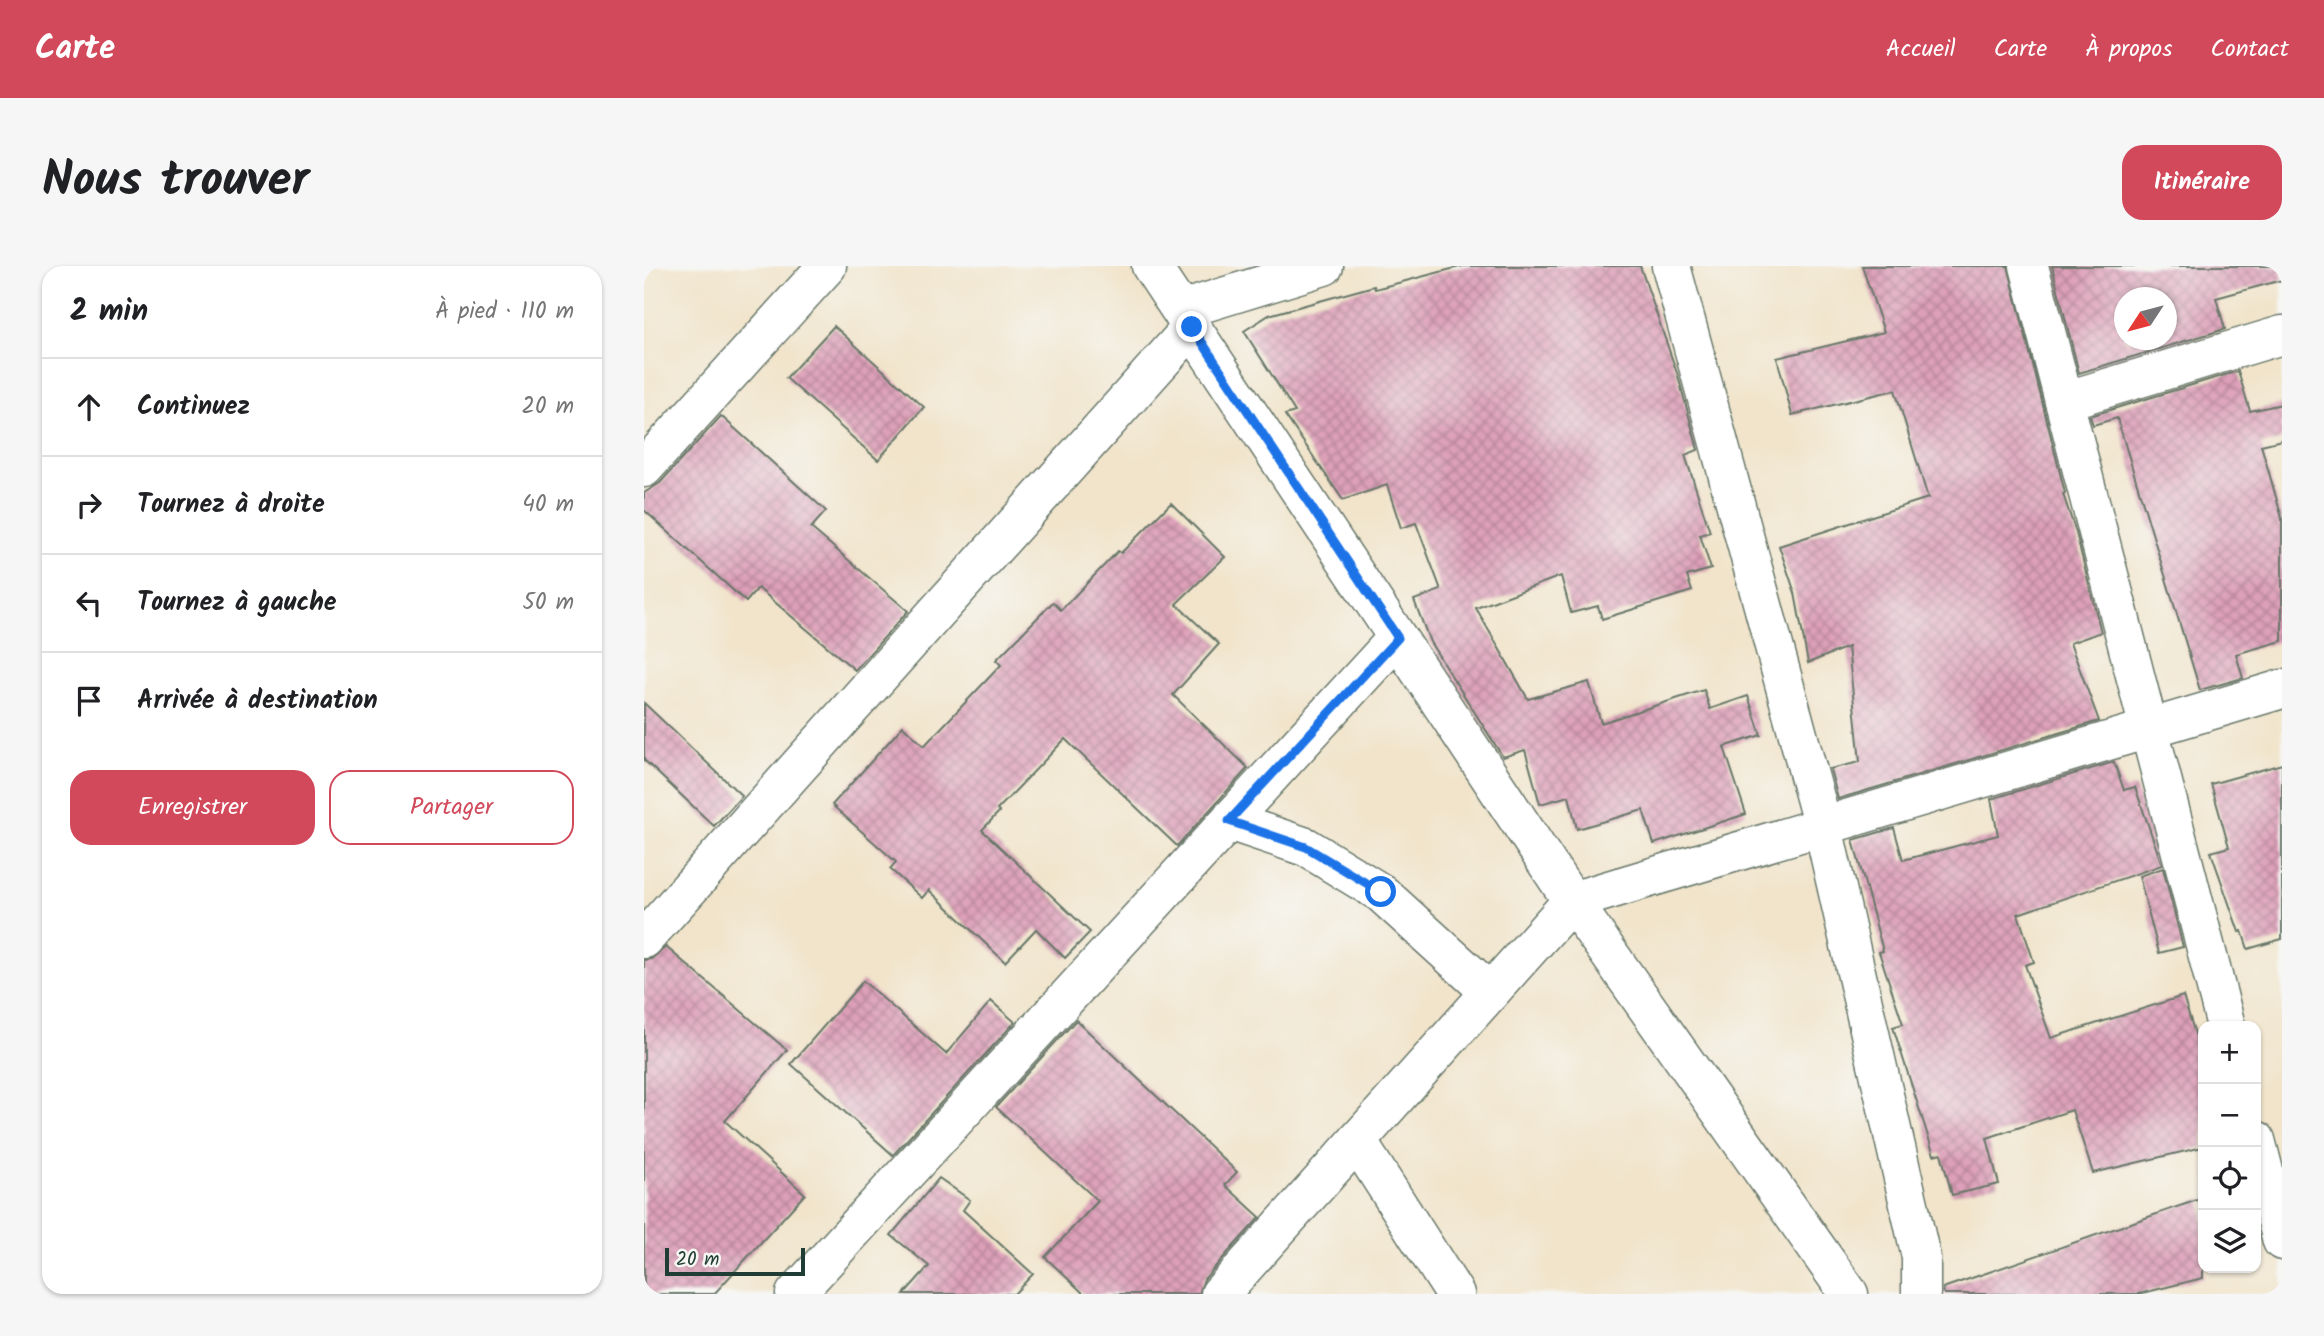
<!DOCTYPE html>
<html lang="fr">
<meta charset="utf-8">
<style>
body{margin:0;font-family:Kalam,sans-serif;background:#f6f6f6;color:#202124}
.controls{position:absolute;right:21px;bottom:21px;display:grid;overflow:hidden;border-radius:14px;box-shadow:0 2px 5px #0004}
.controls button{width:63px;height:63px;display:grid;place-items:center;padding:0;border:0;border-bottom:2px solid #e0e0e0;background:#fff;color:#202124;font:35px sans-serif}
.compass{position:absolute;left:1470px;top:21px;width:63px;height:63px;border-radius:50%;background:#fff;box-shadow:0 2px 5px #0004;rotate:234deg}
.scale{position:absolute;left:21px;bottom:18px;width:140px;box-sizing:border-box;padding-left:7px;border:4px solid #1f3d34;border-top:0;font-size:19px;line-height:24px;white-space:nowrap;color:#1f3d34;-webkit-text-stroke:5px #f6f6f2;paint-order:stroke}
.stop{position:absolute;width:21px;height:21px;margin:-16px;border:5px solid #1a73e8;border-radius:50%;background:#fff}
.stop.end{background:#1a73e8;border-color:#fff;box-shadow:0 2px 7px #0008}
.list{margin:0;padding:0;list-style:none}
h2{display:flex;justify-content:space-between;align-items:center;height:91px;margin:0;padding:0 28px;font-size:30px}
h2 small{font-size:23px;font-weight:400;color:#757577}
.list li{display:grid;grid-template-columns:46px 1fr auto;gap:21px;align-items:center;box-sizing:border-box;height:98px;padding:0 28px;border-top:2px solid #e0e0e0}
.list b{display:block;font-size:26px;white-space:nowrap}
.list em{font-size:23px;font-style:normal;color:#757577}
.actions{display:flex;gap:14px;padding:21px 28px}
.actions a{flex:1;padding:16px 0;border:2px solid #d1495b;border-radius:21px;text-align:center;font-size:24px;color:#d1495b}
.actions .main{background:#d1495b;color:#fff}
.icon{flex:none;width:38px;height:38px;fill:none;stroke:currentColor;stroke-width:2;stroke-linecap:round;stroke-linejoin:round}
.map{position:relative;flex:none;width:1638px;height:1028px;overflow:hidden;border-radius:21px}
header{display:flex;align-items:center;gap:42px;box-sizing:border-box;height:98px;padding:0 35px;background:#d1495b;color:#fff}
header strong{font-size:33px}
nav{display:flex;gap:38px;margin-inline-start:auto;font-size:24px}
.intro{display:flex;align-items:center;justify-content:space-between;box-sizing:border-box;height:168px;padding:0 42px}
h1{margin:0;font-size:49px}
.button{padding:18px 32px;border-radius:21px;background:#d1495b;color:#fff;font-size:24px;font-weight:700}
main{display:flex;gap:42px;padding:0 42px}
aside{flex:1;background:#fff;border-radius:21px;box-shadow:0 2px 5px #0004}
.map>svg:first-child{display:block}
.building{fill:url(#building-cross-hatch);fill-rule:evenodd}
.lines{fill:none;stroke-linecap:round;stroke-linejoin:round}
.minor-casing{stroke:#687769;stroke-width:41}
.minor{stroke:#fff;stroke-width:38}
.route{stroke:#1a73e8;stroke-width:9}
</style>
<header>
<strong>Carte</strong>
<nav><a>Accueil</a><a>Carte</a><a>À propos</a><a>Contact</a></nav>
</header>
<div class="intro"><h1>Nous trouver</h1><a class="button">Itinéraire</a></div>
<main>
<aside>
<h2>2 min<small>À pied · 110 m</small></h2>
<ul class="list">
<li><svg class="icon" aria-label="ahead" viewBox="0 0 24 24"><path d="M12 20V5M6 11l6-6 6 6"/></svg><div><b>Continuez</b></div><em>20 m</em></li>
<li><svg class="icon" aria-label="right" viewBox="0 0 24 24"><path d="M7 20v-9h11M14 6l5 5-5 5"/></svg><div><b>Tournez à droite</b></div><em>40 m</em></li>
<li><svg class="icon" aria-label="left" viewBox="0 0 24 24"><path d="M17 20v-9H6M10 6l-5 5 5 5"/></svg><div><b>Tournez à gauche</b></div><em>50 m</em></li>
<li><svg class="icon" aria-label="arrive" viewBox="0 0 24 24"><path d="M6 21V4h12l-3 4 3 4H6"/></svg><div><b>Arrivée à destination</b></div></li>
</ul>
<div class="actions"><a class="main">Enregistrer</a><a>Partager</a></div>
</aside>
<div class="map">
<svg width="1638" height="1028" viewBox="0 0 1638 1028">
<defs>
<pattern id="building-cross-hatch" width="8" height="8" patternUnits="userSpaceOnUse" patternTransform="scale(1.75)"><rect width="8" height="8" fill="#dea0b9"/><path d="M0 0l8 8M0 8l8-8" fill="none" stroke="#b38497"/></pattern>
</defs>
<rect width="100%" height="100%" fill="#f6f6f2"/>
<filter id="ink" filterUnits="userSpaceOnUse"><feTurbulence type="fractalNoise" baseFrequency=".0143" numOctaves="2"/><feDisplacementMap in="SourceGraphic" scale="14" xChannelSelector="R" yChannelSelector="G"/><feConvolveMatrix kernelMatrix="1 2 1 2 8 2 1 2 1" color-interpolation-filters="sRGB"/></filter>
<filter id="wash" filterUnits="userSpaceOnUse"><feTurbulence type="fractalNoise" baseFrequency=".00686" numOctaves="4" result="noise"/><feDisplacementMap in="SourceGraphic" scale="28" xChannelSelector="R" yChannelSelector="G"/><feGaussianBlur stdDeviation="1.57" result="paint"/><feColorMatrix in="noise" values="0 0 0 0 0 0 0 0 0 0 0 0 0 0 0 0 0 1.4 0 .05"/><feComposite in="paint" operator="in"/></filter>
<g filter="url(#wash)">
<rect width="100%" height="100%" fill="#f1e4cb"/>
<g id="blocks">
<g class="building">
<path d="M 819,0 L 996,0 L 1034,110 L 1054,184 L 1041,189 L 1066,266 L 1056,269 L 1067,303 L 1043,310 L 1048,325 L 958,353 L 954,340 L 927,347 L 917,310 L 832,342 L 884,433 L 945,416 L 957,457 L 1060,424 L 1066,443 L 1104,430 L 1117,469 L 1080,481 L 1102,548 L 1010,578 L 999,544 L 933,563 L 925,530 L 896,538 L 881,484 L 859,491 L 786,376 L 770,334 L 797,324 L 772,257 L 757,262 L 743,219 L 699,234 L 641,149 L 651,146 L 600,65 L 625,49 L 730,20 L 731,23 Z"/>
<path d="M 1218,0 L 1364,0 L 1421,227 L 1419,228 L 1432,267 L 1457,366 L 1426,377 L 1455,455 L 1194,533 L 1186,503 L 1216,496 L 1204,381 L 1164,397 L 1151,327 L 1135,280 L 1284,232 L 1251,124 L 1148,149 L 1133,92 L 1240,66 Z"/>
<path d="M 1408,0 L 1638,0 L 1638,14 L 1572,32 L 1581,63 L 1435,107 ZM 1480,32 L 1522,32 L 1522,74 L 1480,74 Z"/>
<path d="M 190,60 L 280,141 L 234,194 L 142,112 Z"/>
<path d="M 1594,105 L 1606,145 L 1638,138 L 1638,174 L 1617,179 L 1638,252 L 1638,375 L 1592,388 L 1599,412 L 1556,424 L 1473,152 L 1449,159 L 1446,150 Z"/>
<path d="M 77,150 L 182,245 L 167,262 L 264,345 L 211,404 L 114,322 L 102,336 L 0,244 L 0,227 L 16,217 Z"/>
<path d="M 527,237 L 581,291 L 532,338 L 575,378 L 529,429 L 604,502 L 533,580 L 421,473 L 353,544 L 355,546 L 338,564 L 446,666 L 421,692 L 392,663 L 361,696 L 285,624 L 278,632 L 246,603 L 252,596 L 188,539 L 259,460 L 280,480 L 357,399 L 352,394 L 409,336 L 417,344 L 474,285 L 477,287 Z"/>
<path d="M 0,437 L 98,530 L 70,560 L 0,494 Z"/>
<path d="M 1470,496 L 1480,524 L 1491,521 L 1518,599 L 1374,648 L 1390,696 L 1381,699 L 1407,772 L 1539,730 L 1559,793 L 1559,881 L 1449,907 L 1428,844 L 1343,872 L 1355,918 L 1308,929 L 1297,887 L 1290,889 L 1249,761 L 1259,758 L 1235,686 L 1239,685 L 1209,574 L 1250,562 L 1259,594 L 1354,569 L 1347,533 Z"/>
<path d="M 1638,498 L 1638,673 L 1604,683 L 1598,665 L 1595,666 L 1567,586 L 1585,581 L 1567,518 Z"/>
<path d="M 1519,602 L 1539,681 L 1515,687 L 1495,610 Z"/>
<path d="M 22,681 L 143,784 L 81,855 L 161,928 L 70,1028 L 0,1028 L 0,694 L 7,693 Z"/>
<path d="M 219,715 L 302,788 L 347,735 L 371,756 L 249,889 L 147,798 Z"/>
<path d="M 432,754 L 593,906 L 581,919 L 616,951 L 560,1013 L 555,1028 L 440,1028 L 401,991 L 454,935 L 352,841 Z"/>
<path d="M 295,912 L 326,934 L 319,944 L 389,1008 L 370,1028 L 260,1028 L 285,1000 L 247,969 Z"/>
<path d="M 1559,932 L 1559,1012 L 1495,1028 L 1300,1028 L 1299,1022 Z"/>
</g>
</g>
</g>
<g filter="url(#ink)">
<use href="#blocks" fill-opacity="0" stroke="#687769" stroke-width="2"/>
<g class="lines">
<g class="minor-casing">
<g id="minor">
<path d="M 507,0 L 928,635 L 1205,1028"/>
<path d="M 1027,0 L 1179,561 L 1277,991 L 1277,1028"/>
<path d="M 1385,0 L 1582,760"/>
<path d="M 537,44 L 680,0"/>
<path d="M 1420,135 L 1638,69"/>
<path d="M 0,202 L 183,0"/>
<path d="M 585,555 L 662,581 L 737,627 L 846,726"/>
<path d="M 0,673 L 548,61"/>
<path d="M 1612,874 L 1638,975"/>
<path d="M 713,875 L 811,1028"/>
<path d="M 151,1028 L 753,372"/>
<path d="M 576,1028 L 928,635 L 1638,423"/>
</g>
</g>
<use href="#minor" class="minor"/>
</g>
</g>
<g class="lines" filter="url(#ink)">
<path class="route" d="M 548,61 L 754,372 L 585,555 L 662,581 L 737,626"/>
</g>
</svg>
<div class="controls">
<button>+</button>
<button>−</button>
<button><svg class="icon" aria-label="locate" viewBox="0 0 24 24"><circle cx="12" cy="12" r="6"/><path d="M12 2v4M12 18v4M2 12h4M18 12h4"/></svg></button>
<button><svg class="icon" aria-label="layers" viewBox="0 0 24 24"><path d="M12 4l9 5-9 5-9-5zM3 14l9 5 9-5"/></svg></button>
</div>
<svg class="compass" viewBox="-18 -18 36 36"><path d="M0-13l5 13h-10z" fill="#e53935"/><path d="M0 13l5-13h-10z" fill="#757577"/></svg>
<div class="scale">20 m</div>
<div class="stop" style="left:737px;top:626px"></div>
<div class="stop end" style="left:548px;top:61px"></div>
</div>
</main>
